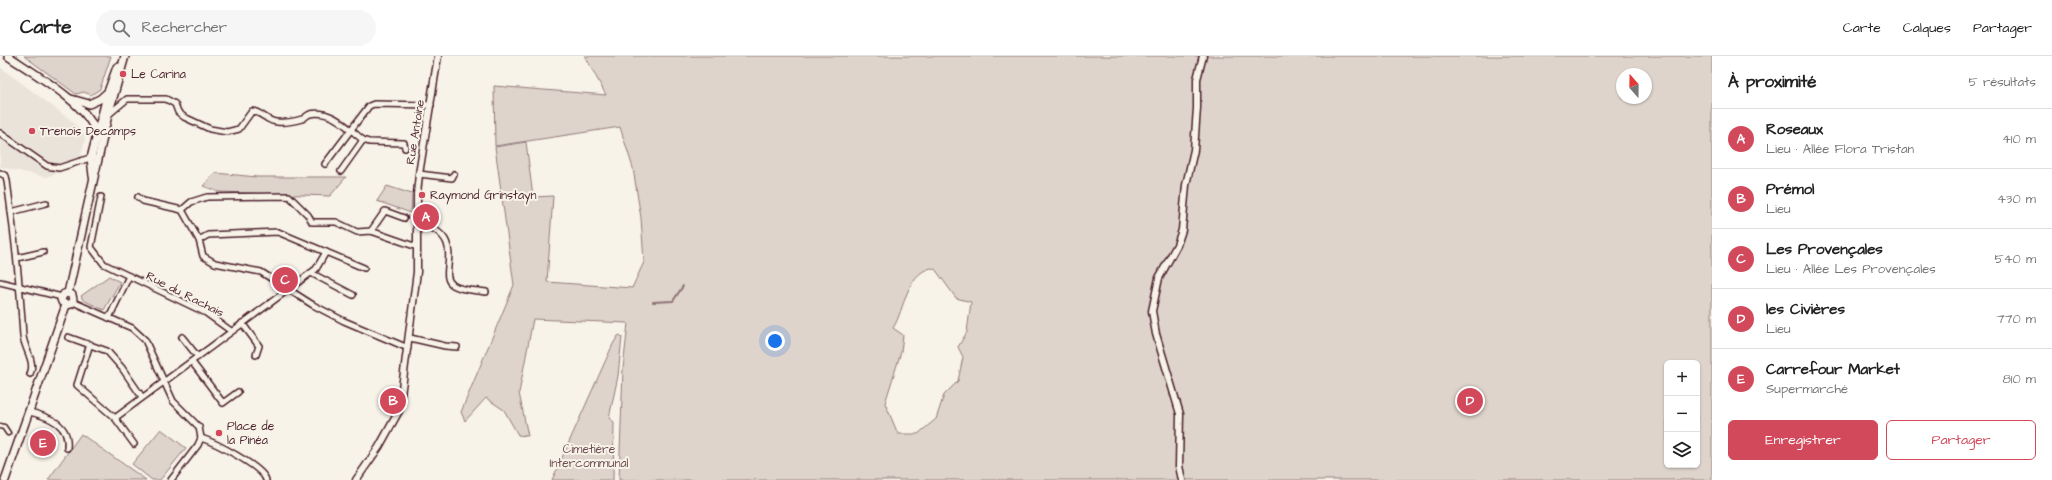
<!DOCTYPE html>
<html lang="fr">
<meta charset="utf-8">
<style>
body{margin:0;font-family:"Architects Daughter",sans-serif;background:#f6f6f6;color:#222}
.controls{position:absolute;right:12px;bottom:12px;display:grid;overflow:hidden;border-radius:6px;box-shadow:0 1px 3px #0004}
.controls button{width:36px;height:36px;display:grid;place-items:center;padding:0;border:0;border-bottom:1px solid #e0e0e0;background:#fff;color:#222;font:20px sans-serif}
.compass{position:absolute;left:1616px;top:12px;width:36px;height:36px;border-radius:50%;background:#fff;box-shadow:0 1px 3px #0004;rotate:340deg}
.you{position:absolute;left:775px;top:285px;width:14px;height:14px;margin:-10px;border:3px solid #fff;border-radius:50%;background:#1a73e8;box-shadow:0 0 0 6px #1a73e833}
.badge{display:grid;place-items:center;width:26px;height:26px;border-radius:50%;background:#d1495b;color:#fff;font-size:13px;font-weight:700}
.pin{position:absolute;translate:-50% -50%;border:2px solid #fff;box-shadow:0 1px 4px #0006}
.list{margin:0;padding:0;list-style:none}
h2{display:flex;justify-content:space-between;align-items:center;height:52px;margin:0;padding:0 16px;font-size:17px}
h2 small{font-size:13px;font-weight:400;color:#767676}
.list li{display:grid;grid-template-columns:26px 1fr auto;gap:12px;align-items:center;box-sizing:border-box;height:60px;padding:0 16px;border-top:1px solid #e0e0e0}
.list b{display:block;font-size:15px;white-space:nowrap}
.list p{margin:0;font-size:13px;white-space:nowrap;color:#767676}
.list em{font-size:13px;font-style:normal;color:#767676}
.actions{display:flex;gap:8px;padding:12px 16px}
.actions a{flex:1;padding:9px 0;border:1px solid #d1495b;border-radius:6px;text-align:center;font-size:14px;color:#d1495b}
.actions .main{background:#d1495b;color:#fff}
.icon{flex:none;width:22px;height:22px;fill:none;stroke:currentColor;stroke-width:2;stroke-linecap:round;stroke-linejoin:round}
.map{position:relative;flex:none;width:1712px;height:424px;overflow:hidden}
header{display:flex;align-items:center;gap:24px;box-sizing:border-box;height:56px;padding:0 20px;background:#fff;border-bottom:1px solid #e0e0e0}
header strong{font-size:19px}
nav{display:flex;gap:22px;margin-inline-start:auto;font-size:14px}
.search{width:280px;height:36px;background:#f6f6f6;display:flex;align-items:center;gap:10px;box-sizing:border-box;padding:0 14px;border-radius:22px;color:#767676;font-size:15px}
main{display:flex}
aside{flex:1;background:#fff}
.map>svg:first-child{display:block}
.built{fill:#eae3da}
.green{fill:#ded4cc;stroke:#947a7c;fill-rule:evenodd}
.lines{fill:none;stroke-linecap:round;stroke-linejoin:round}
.stream{stroke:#8e7275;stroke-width:2}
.pedestrian-casing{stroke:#4a1f2b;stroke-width:7}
.minor-casing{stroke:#4a1f2b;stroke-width:8}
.tertiary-casing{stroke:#4a1f2b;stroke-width:9}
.secondary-casing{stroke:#4a1f2b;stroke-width:10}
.pedestrian{stroke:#f7f3e8;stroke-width:4}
.minor{stroke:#f7f3e8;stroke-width:5}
.tertiary{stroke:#f7f3e8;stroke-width:6}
.secondary{stroke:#f7f3e8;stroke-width:7}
.poi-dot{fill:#d1495b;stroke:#f7f3e8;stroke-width:1.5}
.labels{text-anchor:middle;stroke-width:4;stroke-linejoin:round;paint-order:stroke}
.poi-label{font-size:12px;fill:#4a1f2b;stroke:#f7f3e8;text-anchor:start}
.street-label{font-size:12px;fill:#4a1f2b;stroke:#f7f3e8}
.park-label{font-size:12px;fill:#6f4c53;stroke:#f7f3e8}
</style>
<header>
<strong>Carte</strong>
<div class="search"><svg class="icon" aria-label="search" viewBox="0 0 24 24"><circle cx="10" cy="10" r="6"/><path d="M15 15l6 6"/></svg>Rechercher</div>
<nav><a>Carte</a><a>Calques</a><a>Partager</a></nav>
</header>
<main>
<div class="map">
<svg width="1712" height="424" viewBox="0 0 1712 424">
<rect width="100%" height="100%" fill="#f7f3e8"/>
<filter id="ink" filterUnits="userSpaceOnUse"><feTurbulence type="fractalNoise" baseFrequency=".025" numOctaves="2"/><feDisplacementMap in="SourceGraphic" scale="8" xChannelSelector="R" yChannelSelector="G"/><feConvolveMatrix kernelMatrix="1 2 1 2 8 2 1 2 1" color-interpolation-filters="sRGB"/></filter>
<g filter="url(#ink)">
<path class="built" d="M 0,11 L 72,65 L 84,78 L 85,86 L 77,111 L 46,121 L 0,111 Z"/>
<g class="green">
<path d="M 24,0 L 111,0 L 100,33 L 91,39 L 84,36 L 76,38 Z"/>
<path d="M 585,0 L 1712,0 L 1712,424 L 619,424 L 623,313 L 628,267 L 533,263 L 519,337 L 528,380 L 518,379 L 504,354 L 486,342 L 465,365 L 461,356 L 514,229 L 495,91 L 526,86 L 533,141 L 553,140 L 547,226 L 632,232 L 644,206 L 641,162 L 633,112 L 620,71 L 495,90 L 494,30 L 606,39 ZM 1622,18 L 1646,18 L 1646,42 L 1622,42 ZM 931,212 L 935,213 L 956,242 L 971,246 L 967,276 L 958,291 L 963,301 L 958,325 L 944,339 L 936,363 L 918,378 L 898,378 L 885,347 L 901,296 L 903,279 L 893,272 C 905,253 906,218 931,212 ZM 1667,307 L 1697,307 L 1697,409 L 1667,409 Z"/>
<path d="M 215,117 L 257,121 L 346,121 L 330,140 L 219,136 L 203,130 Z"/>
<path d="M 387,130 L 412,138 L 411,157 L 377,145 Z"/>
<path d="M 109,220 L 120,226 L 104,254 L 83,244 L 81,240 Z"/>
<path d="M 620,279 L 622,281 L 618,320 L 609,362 L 614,366 L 613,424 L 552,424 L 613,288 L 618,280 Z"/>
<path d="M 161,373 L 186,392 L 160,424 L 152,424 L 132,408 Z"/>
<path d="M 81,378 L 146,424 L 48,424 Z"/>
</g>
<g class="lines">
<path class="stream" d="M 653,246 L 673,245 L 683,230"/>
<g class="pedestrian-casing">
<path id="pedestrian" d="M 0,370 L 4,371 L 8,377"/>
</g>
<g class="minor-casing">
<g id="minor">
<path d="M 108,59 L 127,43 L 166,43 L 175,48 L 178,56 L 184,61 L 210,73 L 227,76 L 239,73 L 252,55 C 262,56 267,66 277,66 C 284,67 295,65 302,63 C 305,62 307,59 310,58 C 331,53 348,72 363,84 L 369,86 L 404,87 L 405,92"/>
<path d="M 0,77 L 47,110 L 59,112 L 93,101"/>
<path d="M 325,108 L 369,50 L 374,48 L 431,49"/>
<path d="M 341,115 L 363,84"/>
<path d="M 0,117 L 6,120 L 7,125 C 14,176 20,228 23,280 C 24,292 36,306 30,318"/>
<path d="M 419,118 L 452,122 L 454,118"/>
<path d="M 101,141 L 91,191 L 104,208 L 206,257 L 231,275"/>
<path d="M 138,141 L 143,145 L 182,154 L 191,146 L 207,141 L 289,140 L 308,159 L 312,166 L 336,166 L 357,176 L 371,175 L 417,191"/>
<path d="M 182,154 L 199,184"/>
<path d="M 11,156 L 46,147"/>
<path d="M 417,166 C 472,182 435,218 453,229 C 462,235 476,234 486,236"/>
<path d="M 371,175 L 385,155 L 404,162"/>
<path d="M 17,202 L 43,196"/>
<path d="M 364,212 L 278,176 L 208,179 L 199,184 L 203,200 L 215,207 L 261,216 L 313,249 L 344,265 L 408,292"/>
<path d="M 311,217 L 353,239"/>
<path d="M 0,226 L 62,241"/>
<path d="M 73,246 L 132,272 L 145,284 L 173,345 L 199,371 L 201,382"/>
<path d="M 109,262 L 129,220"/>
<path d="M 242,267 L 259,290 L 256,299"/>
<path d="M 68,281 L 107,295 L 122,312 L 142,341"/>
<path d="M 182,281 L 198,301"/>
<path d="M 410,282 L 445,290 L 457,291"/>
<path d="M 90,288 L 77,329 L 115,362 L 316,213 L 326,196"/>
<path d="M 192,306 L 223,347 L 238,336"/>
<path d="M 30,356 C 49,361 70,368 67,392"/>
<path d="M 115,362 L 134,388"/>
<path d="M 201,382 C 214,386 263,411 266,424"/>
<path d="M 171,424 L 198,389 L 201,382"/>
</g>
</g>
<g class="tertiary-casing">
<g id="tertiary">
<path d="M 356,424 L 379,391 L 399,355 L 417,216 L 417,138 L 419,118 L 438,0"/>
<path d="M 1182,424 L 1179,410 L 1180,358 L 1156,278 L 1152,255 L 1159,222 L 1177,189 L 1182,174 L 1186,129 L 1194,94 L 1197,52 L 1197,23 L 1203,0"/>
</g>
</g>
<g class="secondary-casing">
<g id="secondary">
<path d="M 8,0 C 33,17 90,49 96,78"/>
<path d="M 71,43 L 89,48 L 100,43 L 108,36"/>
<path d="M 93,120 L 91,102 L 108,36 L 117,11"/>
<path d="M 68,237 L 108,59 L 125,0"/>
<path d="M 66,249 L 71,248 L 73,244 L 72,239 L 68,237"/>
<path d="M 66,249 L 62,246 L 61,243 L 64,238 L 68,237"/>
<path d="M 5,424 L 66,249"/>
</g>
</g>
<use href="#pedestrian" class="pedestrian"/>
<use href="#minor" class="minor"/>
<use href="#tertiary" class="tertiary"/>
<use href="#secondary" class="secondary"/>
</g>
</g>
<g class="poi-dot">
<circle cx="123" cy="18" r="4"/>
<circle cx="32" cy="75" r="4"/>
<circle cx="422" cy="139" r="4"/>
<circle cx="219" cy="377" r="4"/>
</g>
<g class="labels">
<g class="poi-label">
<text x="131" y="22">Le Carina</text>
<text x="40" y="79">Trenois Decamps</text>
<text x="430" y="143">Raymond Grinstayn</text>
<text x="227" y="374">Place de<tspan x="227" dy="14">la Pinéa</tspan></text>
</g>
<g class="street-label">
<text transform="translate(415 76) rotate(-81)" y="4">Rue Antoine</text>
<text transform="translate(185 238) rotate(27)" y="4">Rue du Rachais</text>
</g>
<g class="park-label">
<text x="589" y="397">Cimetière<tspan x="589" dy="14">Intercommunal</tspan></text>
</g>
</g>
</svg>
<div class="controls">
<button>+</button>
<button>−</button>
<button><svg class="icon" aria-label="layers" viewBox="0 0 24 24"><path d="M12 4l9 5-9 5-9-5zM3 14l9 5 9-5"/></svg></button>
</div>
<svg class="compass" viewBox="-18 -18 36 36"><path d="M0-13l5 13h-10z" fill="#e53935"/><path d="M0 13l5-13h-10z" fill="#767676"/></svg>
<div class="you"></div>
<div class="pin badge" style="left:426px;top:161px">A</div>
<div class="pin badge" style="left:393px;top:345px">B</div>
<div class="pin badge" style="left:285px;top:224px">C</div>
<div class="pin badge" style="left:1470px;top:345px">D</div>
<div class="pin badge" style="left:43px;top:387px">E</div>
</div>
<aside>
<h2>À proximité<small>5 résultats</small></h2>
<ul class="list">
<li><span class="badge">A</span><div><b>Roseaux</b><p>Lieu · Allée Flora Tristan</p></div><em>410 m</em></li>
<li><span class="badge">B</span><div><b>Prémol</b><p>Lieu</p></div><em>430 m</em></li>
<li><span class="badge">C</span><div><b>Les Provençales</b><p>Lieu · Allée Les Provençales</p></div><em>540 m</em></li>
<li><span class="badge">D</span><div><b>les Civières</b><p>Lieu</p></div><em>770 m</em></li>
<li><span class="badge">E</span><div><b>Carrefour Market</b><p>Supermarché</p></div><em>810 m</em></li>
</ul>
<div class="actions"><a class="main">Enregistrer</a><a>Partager</a></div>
</aside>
</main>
